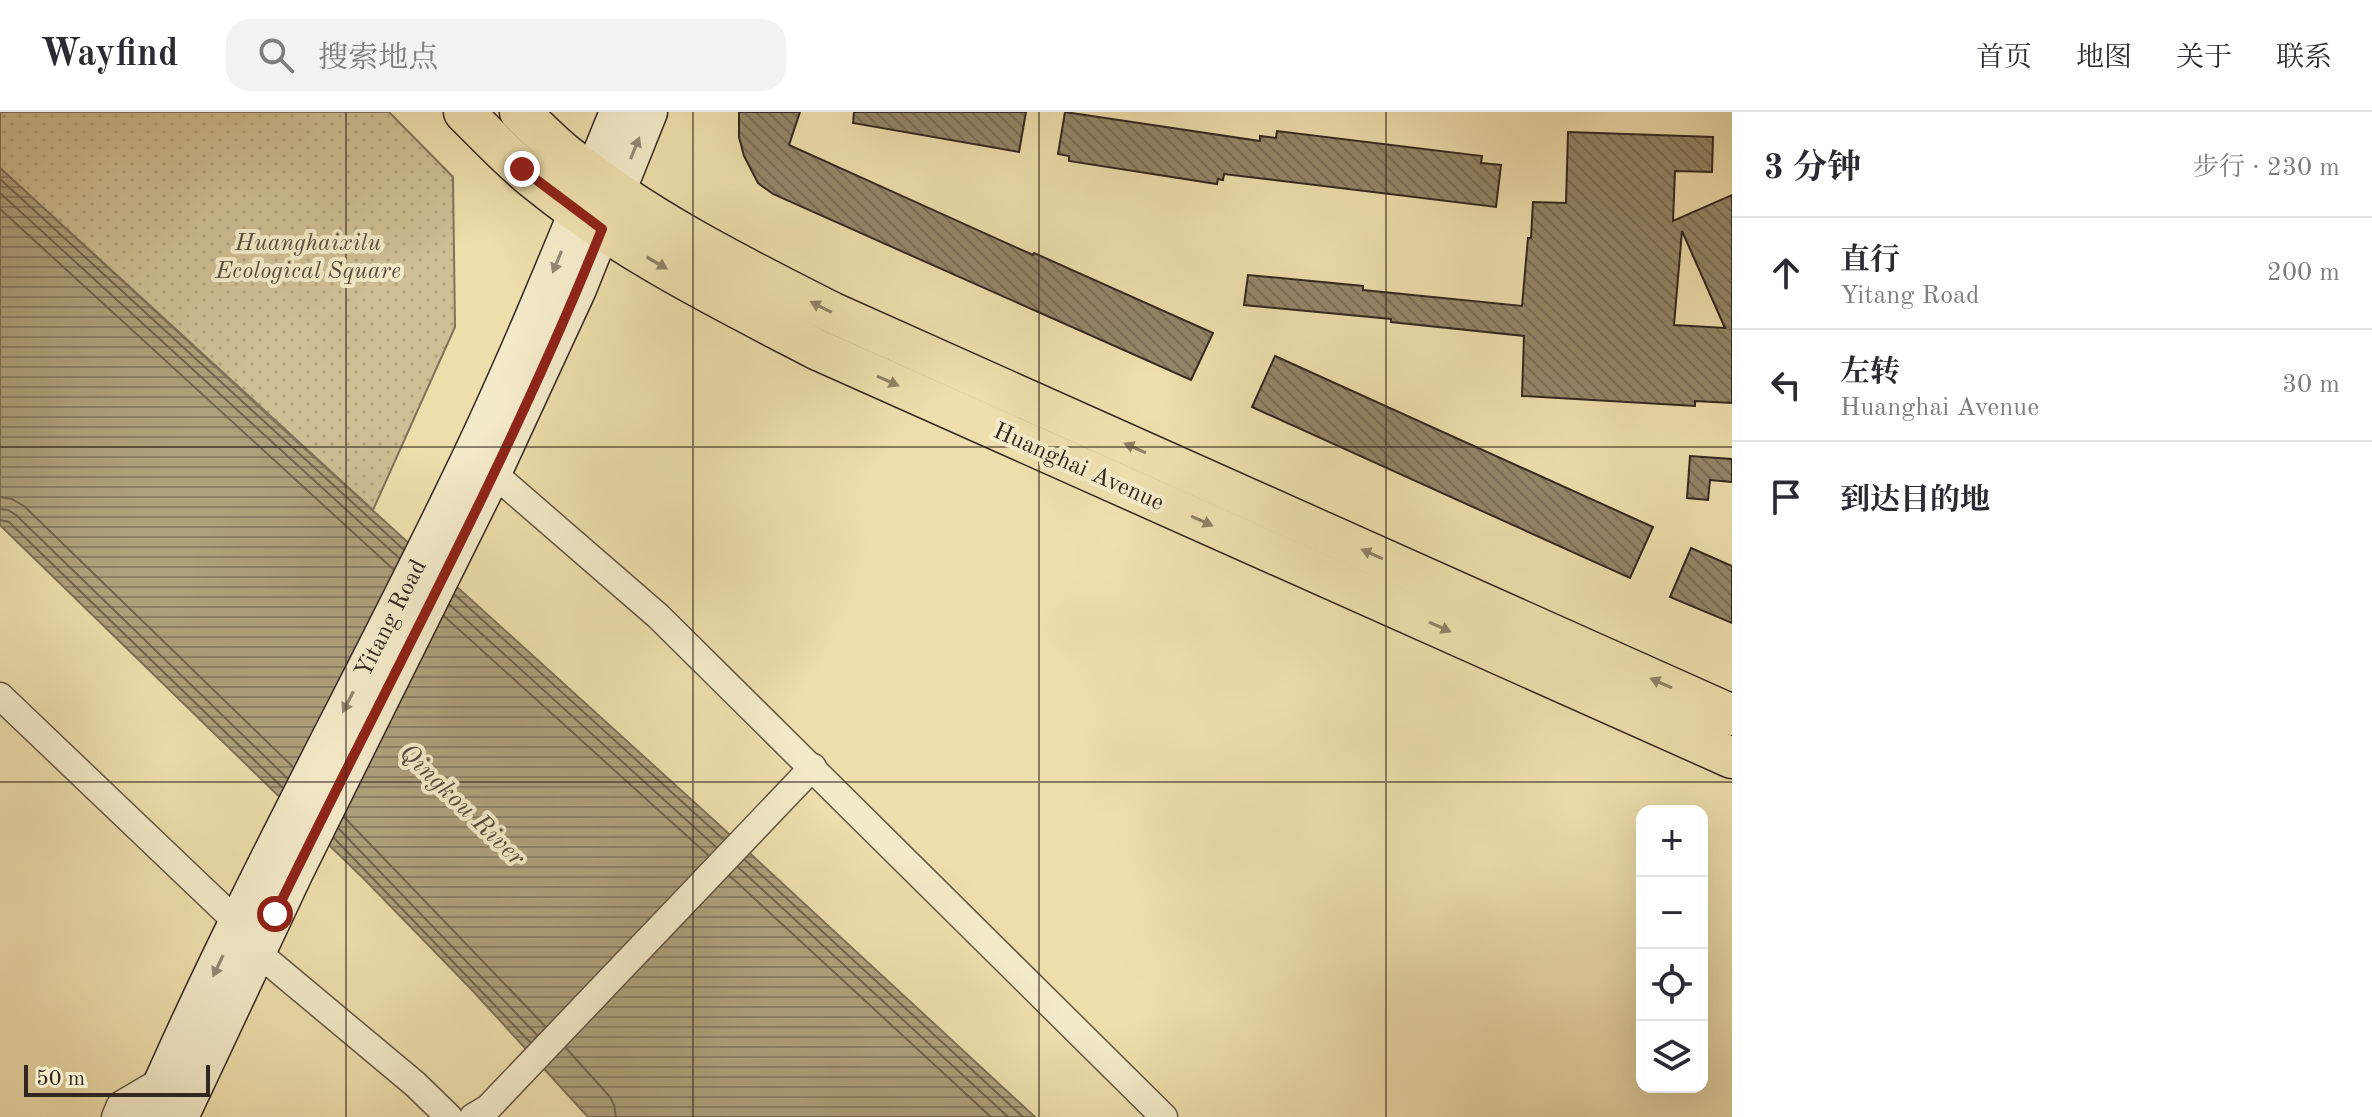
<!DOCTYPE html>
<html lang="zh">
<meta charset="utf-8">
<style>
body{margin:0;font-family:"Old Standard TT","Noto Serif SC",serif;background:#f2f2f3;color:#2b2b33}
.controls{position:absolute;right:24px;bottom:24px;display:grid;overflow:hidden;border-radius:16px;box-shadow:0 8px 32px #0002}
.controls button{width:72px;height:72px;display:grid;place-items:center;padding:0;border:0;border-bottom:2px solid #e1e1e2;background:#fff;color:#2b2b33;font:40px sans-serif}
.scale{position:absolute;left:24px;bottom:20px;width:186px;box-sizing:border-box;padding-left:8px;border:4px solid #342720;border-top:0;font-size:22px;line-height:28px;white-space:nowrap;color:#342720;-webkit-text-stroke:6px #f3eac9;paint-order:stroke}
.stop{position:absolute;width:24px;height:24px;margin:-18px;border:6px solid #8f2418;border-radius:50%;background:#fff}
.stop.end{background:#8f2418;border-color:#fff;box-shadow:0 2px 8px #0008}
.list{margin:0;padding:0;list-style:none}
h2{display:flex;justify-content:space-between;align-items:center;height:104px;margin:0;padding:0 32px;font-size:34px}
h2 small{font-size:26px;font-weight:400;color:#7c7c81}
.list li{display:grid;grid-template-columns:52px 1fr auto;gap:24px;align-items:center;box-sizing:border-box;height:112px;padding:0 32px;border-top:2px solid #e1e1e2}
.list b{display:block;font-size:30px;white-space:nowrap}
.list p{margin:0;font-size:26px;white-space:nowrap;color:#7c7c81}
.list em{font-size:26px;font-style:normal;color:#7c7c81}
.icon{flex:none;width:44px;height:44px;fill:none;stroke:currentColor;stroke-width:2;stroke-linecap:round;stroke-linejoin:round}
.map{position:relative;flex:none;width:1732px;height:1005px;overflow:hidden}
header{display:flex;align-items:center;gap:48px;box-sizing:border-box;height:112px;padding:0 40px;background:#fff;border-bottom:2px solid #e1e1e2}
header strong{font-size:38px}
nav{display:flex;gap:44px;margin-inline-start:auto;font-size:28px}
.search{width:560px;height:72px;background:#f2f2f3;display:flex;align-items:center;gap:20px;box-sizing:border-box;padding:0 28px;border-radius:24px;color:#7c7c81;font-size:30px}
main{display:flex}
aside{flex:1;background:#fff}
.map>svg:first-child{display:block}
.park{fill:url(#park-dots);stroke:#81735a;stroke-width:2}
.water{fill:url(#water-rules);stroke:#7d7057;stroke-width:2}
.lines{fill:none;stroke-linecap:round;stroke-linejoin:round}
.shore{stroke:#71644e;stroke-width:2}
.building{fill:url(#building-back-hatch);stroke:#342720;stroke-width:2;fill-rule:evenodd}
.street-casing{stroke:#625543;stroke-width:29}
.secondary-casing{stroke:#342720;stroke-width:39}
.primary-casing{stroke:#342720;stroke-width:43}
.street{stroke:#f3eac9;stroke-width:26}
.secondary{stroke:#f3eac9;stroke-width:36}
.primary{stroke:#eddeac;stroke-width:40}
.oneway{fill:#948874}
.oneway2{fill:#908266}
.route{stroke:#8f2418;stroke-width:10}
.grid{fill:none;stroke:#342720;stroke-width:2;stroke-opacity:0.55}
.labels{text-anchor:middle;stroke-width:8;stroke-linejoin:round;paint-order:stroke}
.park-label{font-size:24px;font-style:italic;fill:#5a4d3d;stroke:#f3eac9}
.street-label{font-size:24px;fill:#342720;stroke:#f3eac9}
.water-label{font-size:26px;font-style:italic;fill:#594b3c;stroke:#f3eac9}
</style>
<header>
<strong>Wayfind</strong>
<div class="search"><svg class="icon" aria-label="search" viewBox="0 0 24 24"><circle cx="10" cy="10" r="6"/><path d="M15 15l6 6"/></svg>搜索地点</div>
<nav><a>首页</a><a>地图</a><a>关于</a><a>联系</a></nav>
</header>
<main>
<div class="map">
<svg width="1732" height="1005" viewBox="0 0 1732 1005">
<defs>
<pattern id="park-dots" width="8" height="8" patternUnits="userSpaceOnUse" patternTransform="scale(2)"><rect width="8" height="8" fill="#cebf94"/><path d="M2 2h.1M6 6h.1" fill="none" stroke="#b2a47f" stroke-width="1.8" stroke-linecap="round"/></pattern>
<pattern id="water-rules" width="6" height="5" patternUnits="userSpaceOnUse" patternTransform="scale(2)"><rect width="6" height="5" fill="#aea07c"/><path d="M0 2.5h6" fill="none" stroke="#8e8265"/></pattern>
<pattern id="building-back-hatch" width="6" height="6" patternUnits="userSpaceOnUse" patternTransform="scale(2)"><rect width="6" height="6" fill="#948669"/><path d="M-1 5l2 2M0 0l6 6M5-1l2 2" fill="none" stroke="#7a6e56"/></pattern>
</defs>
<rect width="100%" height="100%" fill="#eddeac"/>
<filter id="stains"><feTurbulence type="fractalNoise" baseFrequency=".0025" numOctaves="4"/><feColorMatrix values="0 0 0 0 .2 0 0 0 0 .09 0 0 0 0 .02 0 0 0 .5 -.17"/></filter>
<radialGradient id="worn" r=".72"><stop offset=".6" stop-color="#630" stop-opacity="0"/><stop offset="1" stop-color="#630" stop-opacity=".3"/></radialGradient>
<path class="park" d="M 0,0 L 389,0 L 453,65 L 455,215 L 373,398 L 0,56 Z"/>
<path class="water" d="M 0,56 L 272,307 L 716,710 L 1035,1005 L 588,1005 L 472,878 L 366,769 L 0,413 Z"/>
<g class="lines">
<g class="shore">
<path d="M 0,67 L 403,437"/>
<path d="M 0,81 L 399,446"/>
<path d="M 0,97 L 393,457"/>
<path d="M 0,385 L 12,387 L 24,394 L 293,655"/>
<path d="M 0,397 L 8,398 L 16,403 L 287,666"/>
<path d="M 0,408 L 9,410 L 282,675"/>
<path d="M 455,483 L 723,727"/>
<path d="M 450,493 L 716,735"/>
<path d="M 444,504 L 708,743"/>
<path d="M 344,705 L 545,914"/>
<path d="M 339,717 L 537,923"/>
<path d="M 334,726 L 530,930"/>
<path d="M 745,748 L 1023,1005"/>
<path d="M 738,755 L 1008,1005"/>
<path d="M 730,764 L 991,1005"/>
<path d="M 566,936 L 610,985 L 614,993 L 616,1005"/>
</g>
</g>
<g class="building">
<path d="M 739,0 L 800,0 L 789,33 L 1033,143 L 1034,141 L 1213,221 L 1191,268 L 773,82 L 758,71 L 744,44 L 739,25 Z"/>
<path d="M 854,0 L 1026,0 L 1019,40 L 853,11 Z"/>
<path d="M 1065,0 L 1260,29 L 1260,24 L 1276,26 L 1277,19 L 1482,44 L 1481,51 L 1501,53 L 1496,95 L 1224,62 L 1223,68 L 1218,67 L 1217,72 L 1069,49 L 1069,44 L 1058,42 Z"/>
<path d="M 1568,20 L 1713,25 L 1712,60 L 1675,59 L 1673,109 L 1732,83 L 1732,291 L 1695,289 L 1695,294 L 1522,284 L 1524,224 L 1391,210 L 1391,207 L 1244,193 L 1248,163 L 1363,174 L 1363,178 L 1522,194 L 1528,126 L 1531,126 L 1533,90 L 1566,91 ZM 1682,119 L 1725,216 L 1674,213 Z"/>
<path d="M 1275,244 L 1653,415 L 1630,466 L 1252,295 Z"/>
<path d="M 1690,344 L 1732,347 L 1732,370 L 1710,368 L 1708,388 L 1687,386 Z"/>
<path d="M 1691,436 L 1732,454 L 1732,511 L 1670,485 Z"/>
</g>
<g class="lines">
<g class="street-casing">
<g id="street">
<path d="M 493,361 L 658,504 L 1164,1005"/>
<path d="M 0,584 L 238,811"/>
<path d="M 257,840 L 415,972 L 449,1005"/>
<path d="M 115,1005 L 120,993 L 164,967"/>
<path d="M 473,1005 L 488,996 L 813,655"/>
</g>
</g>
<g class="secondary-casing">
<g id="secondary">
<path d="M 147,1005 C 240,789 356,583 458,371 C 517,250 567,125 618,0"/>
<path d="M 180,1005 L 295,760 L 493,361 L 578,177 L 649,0"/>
</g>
</g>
<g class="primary-casing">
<g id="primary">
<path d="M 464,0 C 488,24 512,50 539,71 C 623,139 720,187 816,237 L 1732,646"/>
<path d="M 520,0 C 535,14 549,29 565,42 C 646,107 740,154 833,201 L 1732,603"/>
</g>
</g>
<use href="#street" class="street"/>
<use href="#secondary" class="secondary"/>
<use href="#primary" class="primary"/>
</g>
<defs><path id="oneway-solid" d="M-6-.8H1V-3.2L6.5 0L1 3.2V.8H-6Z" transform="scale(2)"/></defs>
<g class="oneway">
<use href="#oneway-solid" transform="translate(635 36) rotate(-68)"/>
<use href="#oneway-solid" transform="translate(557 150) rotate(112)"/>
<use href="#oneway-solid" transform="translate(348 590) rotate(117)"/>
<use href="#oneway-solid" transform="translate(218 854) rotate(115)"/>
</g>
<g class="oneway2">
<use href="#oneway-solid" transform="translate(657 151) rotate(30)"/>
<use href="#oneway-solid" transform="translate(821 195) rotate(-153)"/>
<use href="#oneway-solid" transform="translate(888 269) rotate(24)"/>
<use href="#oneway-solid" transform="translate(1135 336) rotate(-156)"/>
<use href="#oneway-solid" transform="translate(1202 409) rotate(24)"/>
<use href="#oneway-solid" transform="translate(1372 442) rotate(-156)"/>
<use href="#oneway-solid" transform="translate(1440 515) rotate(24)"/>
<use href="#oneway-solid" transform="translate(1661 571) rotate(-156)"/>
</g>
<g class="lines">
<path class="route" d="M 275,802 C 385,575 508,352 602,117 L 522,57"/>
</g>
<path class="grid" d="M 346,0 L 346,1005M 693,0 L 693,1005M 1039,0 L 1039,1005M 1386,0 L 1386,1005M 0,335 L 1732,335M 0,670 L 1732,670"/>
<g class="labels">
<g class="park-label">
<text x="308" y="138">Huanghaixilu<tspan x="308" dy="28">Ecological Square</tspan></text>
</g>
<g class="street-label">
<text transform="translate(1079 354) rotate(24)" y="8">Huanghai Avenue</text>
<text transform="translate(390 506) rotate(-63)" y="8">Yitang Road</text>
</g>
<g class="water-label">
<text transform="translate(463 692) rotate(44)" y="9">Qingkou River</text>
</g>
</g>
<rect width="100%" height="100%" filter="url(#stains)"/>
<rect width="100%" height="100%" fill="url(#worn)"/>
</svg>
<div class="controls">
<button>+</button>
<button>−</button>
<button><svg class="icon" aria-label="locate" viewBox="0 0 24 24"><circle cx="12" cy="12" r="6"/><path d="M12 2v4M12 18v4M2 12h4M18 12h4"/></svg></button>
<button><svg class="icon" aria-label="layers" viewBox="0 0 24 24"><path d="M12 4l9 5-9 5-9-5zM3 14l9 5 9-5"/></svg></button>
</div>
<div class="scale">50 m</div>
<div class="stop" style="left:275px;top:802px"></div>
<div class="stop end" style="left:522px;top:57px"></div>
</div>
<aside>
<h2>3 分钟<small>步行 · 230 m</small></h2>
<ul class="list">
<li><svg class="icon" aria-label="ahead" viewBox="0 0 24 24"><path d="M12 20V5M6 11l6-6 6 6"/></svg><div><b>直行</b><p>Yitang Road</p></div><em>200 m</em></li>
<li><svg class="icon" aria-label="left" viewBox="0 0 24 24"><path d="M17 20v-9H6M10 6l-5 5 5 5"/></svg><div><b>左转</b><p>Huanghai Avenue</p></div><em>30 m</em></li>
<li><svg class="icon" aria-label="arrive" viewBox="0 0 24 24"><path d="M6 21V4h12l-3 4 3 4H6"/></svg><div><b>到达目的地</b></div></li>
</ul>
</aside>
</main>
